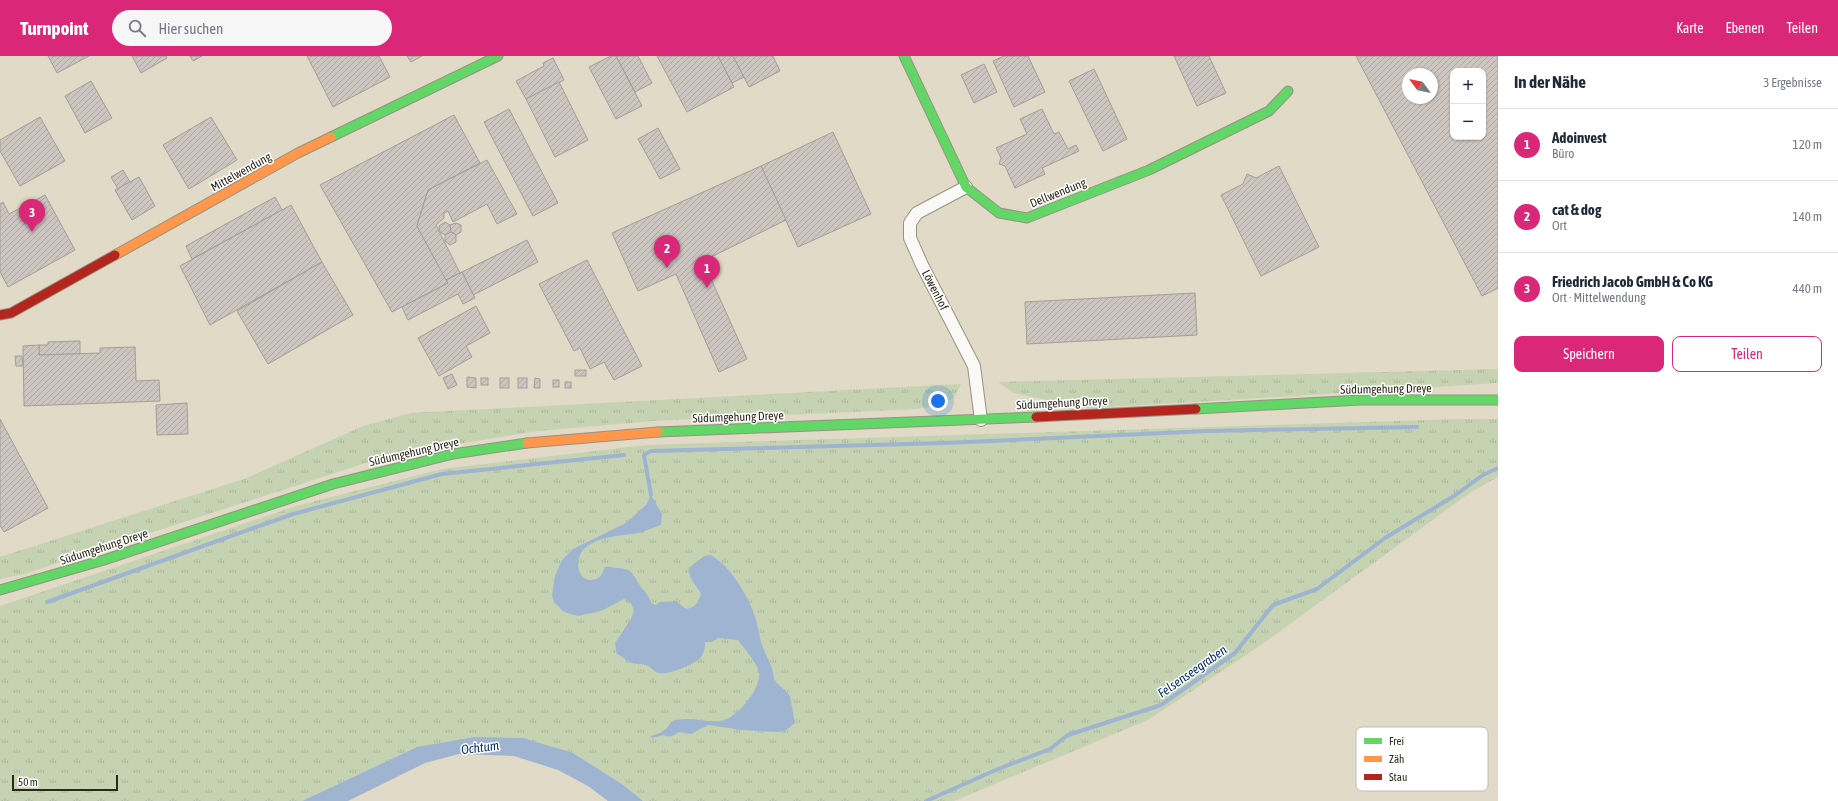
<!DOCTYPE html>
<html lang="de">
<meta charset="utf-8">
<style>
body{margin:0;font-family:"Asap Condensed",sans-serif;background:#f6f6f7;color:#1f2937}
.controls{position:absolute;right:12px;top:12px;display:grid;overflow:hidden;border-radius:8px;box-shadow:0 1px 3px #0004}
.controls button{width:36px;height:36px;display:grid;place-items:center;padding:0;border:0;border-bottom:1px solid #e0e1e3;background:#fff;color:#1f2937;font:20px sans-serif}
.compass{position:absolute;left:1402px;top:12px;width:36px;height:36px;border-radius:50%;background:#fff;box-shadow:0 1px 3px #0004;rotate:302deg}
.scale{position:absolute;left:12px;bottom:10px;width:106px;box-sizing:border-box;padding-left:4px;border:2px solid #2d281b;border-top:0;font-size:11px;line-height:14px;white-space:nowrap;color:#2d281b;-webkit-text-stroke:3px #fff;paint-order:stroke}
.you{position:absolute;left:938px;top:345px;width:14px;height:14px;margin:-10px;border:3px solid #fff;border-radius:50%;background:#1a73e8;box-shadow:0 0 0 6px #1a73e833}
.badge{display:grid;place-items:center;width:26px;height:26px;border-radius:50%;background:#db2777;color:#fff;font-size:13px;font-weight:700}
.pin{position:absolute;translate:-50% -33px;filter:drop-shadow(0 1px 2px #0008)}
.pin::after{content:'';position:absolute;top:21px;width:14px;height:12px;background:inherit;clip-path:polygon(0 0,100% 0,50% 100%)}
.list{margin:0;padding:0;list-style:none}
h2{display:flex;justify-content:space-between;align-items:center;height:52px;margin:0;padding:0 16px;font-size:17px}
h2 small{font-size:13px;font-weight:400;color:#747a83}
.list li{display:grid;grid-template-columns:26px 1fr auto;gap:12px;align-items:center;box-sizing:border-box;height:72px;padding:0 16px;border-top:1px solid #e0e1e3}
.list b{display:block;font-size:15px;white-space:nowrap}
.list p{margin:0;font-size:13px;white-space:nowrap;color:#747a83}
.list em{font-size:13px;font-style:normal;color:#747a83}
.actions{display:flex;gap:8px;padding:12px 16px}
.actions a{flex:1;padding:9px 0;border:1px solid #db2777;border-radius:8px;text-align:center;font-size:14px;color:#db2777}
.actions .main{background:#db2777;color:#fff}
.icon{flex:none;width:22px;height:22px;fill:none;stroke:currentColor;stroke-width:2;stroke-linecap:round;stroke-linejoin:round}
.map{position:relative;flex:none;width:1498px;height:745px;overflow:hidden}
header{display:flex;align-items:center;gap:24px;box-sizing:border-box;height:56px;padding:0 20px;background:#db2777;color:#fff}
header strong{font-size:19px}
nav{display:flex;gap:22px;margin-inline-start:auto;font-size:14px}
.search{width:280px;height:36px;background:#f6f6f7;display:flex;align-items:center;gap:10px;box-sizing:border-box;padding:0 14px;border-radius:22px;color:#747a83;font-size:15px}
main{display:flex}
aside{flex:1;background:#fff}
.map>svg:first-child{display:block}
.grass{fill:url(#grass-tufts)}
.water{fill:#9fb4d0}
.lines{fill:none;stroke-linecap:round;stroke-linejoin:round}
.stream{stroke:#9fb4d0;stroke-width:4}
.building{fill:url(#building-hatch);stroke:#a59d98;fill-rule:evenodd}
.street-casing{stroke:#979283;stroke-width:14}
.fast-casing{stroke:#979283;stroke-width:11}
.slow-casing{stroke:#979283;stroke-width:11}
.jam-casing{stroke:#979283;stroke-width:11}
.street{stroke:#faf9f6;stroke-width:12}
.fast{stroke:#63d668;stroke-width:9}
.slow{stroke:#ff974d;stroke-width:9}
.jam{stroke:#b3261e;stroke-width:9}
.labels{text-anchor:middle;stroke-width:3;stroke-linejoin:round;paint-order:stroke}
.street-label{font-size:12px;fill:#2d281b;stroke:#fff}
.water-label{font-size:13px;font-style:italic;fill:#0a326d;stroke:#fff}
.key{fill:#fff;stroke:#c0bebb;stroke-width:1}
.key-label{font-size:11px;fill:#2d281b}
</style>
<header>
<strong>Turnpoint</strong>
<div class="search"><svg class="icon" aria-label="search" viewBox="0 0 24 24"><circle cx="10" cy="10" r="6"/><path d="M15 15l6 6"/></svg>Hier suchen</div>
<nav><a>Karte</a><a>Ebenen</a><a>Teilen</a></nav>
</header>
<main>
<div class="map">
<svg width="1498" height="745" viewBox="0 0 1498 745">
<defs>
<pattern id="grass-tufts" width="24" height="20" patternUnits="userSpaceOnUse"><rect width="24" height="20" fill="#c5d3b2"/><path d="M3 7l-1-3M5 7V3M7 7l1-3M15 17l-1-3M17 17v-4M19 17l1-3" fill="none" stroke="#aab598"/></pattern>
<pattern id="building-hatch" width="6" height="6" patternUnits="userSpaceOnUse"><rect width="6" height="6" fill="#cdc5c0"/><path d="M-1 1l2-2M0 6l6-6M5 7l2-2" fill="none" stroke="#b0a9a4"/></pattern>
</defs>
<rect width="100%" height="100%" fill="#e0dac6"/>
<g class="grass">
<path d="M 1498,313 L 1498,327 L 1213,345 L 1087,352 L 1014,337 L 998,326 Z"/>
<path d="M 961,328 C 952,351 939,349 917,353 L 652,365 L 538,375 L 433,392 L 378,403 L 24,518 L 0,523 L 0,501 L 247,422 L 363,370 L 411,357 Z"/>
<path d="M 1460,363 L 1498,363 L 1498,421 L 1471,436 L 1261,589 L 1148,664 L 954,745 L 643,745 L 622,728 L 573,697 L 417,691 L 302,745 L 0,745 L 0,550 L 296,450 L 442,413 L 646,389 Z"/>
</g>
<g class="water">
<path d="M 651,439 L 662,458 L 661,469 C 652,472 641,477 632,478 C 616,480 598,481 585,492 C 573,502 577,530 596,523 C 601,521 603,516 605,511 C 611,510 612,512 618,512 C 632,513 632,517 639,528 C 643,535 649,538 651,547 L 656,549 L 660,546 L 676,545 L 686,553 C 696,551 698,547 701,538 C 696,528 689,525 689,512 L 704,500 L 711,499 C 732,512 746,537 755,560 C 758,569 759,580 762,589 C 766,601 774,611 774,624 L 790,640 L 795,667 L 785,675 L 776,676 L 742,674 L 708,669 L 691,678 L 679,676 C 673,680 670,682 664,679 L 652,682 L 651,680 C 660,677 666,676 671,666 C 687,659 705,667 722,665 C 737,662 762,632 759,616 C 758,608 743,591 738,584 L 718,582 L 712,586 L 705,586 C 705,592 704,597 701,601 C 697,608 666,620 658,617 C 655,616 651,612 648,610 C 642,607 635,609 630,606 C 625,604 622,600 617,598 L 615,587 L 631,563 L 634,555 L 631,547 L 624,543 L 603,554 L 592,557 L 578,560 L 570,558 L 563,555 L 554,546 L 552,540 L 555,520 L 562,504 L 573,493 L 626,467 L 646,449 Z"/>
<path d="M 475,681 L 523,682 L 573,697 L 622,728 L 643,745 L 608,745 L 588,730 L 558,714 L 514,700 L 459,698 L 425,707 L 348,745 L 302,745 L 417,691 Z"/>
</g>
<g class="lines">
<g class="stream">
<path d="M 651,439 L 644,399 L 651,395 L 945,387 L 1208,375 L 1417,371"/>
<path d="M 47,546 L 293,458 L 442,418 L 624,399"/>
<path d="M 926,745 L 998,713 L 1050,693 L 1068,679 L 1161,649 L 1235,597 L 1273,549 L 1317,533 L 1385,482 L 1454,440 L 1483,419 L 1498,412"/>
</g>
</g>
<g class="building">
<path d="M 48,0 L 89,0 L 57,17 Z"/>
<path d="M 132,0 L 166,0 L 167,2 L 141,17 Z"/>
<path d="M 190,0 L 202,0 L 193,5 Z"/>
<path d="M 307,0 L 379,0 L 390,21 L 333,51 Z"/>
<path d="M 407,0 L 422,0 L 411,6 Z"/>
<path d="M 611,0 L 616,0 L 642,50 L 616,63 L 589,11 Z"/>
<path d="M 616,0 L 638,0 L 652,27 L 635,36 Z"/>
<path d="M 657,0 L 718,0 L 734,31 L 687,56 Z"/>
<path d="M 718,0 L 733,0 L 744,21 L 732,27 Z"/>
<path d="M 733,0 L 773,0 L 780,15 L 749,31 Z"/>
<path d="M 1004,0 L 1028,0 L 1045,36 L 1014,51 L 993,5 Z"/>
<path d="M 1174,0 L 1209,0 L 1226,37 L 1197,50 Z"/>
<path d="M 1356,0 L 1498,0 L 1498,232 L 1482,240 ZM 1453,15 L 1483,15 L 1483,81 L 1453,81 ZM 1408,18 L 1432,18 L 1432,42 L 1408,42 Z"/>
<path d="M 553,2 L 564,24 L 526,43 L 516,25 L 544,10 L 543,7 Z"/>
<path d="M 984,8 L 997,36 L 974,47 L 961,19 Z"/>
<path d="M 1094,13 L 1127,83 L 1103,95 L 1069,25 Z"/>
<path d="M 91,25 L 112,62 L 85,77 L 65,40 Z"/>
<path d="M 559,26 L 588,84 L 555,101 L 526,43 Z"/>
<path d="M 509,53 L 558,147 L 533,160 L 484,66 Z"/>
<path d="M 1042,53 L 1054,78 L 1059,76 L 1068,93 L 1076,89 L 1079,95 L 1042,112 L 1045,118 L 1015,132 L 1005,110 L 999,108 L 1001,102 L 996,92 L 1027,78 L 1020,63 Z"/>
<path d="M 454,59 L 480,107 L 428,134 L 417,170 L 448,227 L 392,256 L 320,129 Z"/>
<path d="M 40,61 L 65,105 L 20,130 L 0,95 L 0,84 Z"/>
<path d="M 211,61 L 237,104 L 189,133 L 163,89 Z"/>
<path d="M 658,72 L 680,113 L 660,123 L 638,83 Z"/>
<path d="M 833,76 L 871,158 L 798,191 L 761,110 Z"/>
<path d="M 487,104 L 517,158 L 497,168 L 487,148 L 453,166 L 448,155 L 444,157 L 444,162 L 436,169 L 460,217 L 446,224 L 417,170 L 428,134 Z"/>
<path d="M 761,110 L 786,164 L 703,205 L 747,303 L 719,316 L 676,218 L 638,235 L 612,177 Z"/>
<path d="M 1279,110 L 1319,191 L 1261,220 L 1221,139 L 1243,128 L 1247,118 L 1256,122 Z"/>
<path d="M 123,114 L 130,126 L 118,133 L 111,121 Z"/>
<path d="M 139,121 L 155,150 L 132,164 L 115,134 Z"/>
<path d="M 45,139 L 75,194 L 8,231 L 0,216 L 0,148 L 3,146 L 9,158 Z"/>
<path d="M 275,141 L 282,154 L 192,203 L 186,190 Z"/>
<path d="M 291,149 L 322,206 L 210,269 L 180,210 Z"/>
<path d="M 445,166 L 450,169 L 451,176 L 445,179 L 440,176 L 439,170 Z"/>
<path d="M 456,167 L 461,169 L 461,176 L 456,179 L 451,176 L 450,169 Z"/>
<path d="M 451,176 L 456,179 L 456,186 L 450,189 L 445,185 L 445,179 Z"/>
<path d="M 527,184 L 538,206 L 473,239 L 462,216 Z"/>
<path d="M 587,204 L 642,310 L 614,324 L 604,306 L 590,313 L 580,292 L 574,295 L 539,228 Z"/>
<path d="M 322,206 L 353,259 L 268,308 L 237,255 Z"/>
<path d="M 462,216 L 475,242 L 463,248 L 458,238 L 408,264 L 402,251 L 448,227 L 446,224 Z"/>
<path d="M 1195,237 L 1197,279 L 1027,288 L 1025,246 Z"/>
<path d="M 476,250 L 490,277 L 466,290 L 472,301 L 439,320 L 418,282 Z"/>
<path d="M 80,285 L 80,298 L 39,299 L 39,289 L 48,289 L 48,286 Z"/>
<path d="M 39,289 L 39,299 L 100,297 L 100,292 L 135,291 L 136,325 L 159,324 L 160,345 L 24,350 L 23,290 Z"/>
<path d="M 15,300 L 22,300 L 23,310 L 16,310 Z"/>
<rect x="575" y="314" width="11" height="6"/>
<path d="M 452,318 L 457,329 L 448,333 L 443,322 Z"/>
<path d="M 467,321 L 476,322 L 476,332 L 467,331 Z"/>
<rect x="481" y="322" width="7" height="7"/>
<rect x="500" y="322" width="9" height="10"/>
<rect x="518" y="322" width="9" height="10"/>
<path d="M 535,322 L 540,323 L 540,332 L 534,332 Z"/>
<rect x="553" y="324" width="6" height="7"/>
<rect x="565" y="326" width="6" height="6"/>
<path d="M 187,347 L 188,378 L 157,379 L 156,349 Z"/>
<path d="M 0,363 L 48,452 L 4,476 L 0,469 Z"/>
</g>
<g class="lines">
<g class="street-casing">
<path id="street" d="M 966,131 L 917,157 L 910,167 L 910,182 L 922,209 L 974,310 L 981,364"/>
</g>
<g class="fast-casing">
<g id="fast">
<path d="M 904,0 L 966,131 L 999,157 L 1027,162 L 1149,114 L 1269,55 L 1288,35"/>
<path d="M 331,81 L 498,0"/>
<path d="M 1196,353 L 1360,344 L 1498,344"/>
<path d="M 658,376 L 1036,361"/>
<path d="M 0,534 L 104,504 L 333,428 L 453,398 L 527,387"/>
</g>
</g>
<g class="slow-casing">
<g id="slow">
<path d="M 115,199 L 298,97 L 331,81"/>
<path d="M 527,387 L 658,376"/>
</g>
</g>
<g class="jam-casing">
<g id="jam">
<path d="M 0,259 L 11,257 L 115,199"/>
<path d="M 1036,361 L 1196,353"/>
</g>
</g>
<use href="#street" class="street"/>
<use href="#fast" class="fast"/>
<use href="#slow" class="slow"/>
<use href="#jam" class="jam"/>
</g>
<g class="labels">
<g class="street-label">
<text transform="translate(241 116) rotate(-29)" y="4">Mittelwendung</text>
<text transform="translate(1058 137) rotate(-22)" y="4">Dellwendung</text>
<text transform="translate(935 234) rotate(63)" y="4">Löwenhof</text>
<text transform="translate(1386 333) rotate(-1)" y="4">Südumgehung Dreye</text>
<text transform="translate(1062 347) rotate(-3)" y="4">Südumgehung Dreye</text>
<text transform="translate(738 361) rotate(-2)" y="4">Südumgehung Dreye</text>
<text transform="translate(414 396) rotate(-13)" y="4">Südumgehung Dreye</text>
<text transform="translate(104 491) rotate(-18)" y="4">Südumgehung Dreye</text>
</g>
<g class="water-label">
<text transform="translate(1192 615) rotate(-35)" y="5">Felsenseegraben</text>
<text transform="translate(480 691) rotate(-7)" y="5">Ochtum</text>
</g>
</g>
<rect x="1356" y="671" width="132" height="64" rx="6" class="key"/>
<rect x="1364" y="682" width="18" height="6" fill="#63d668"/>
<rect x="1364" y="700" width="18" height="6" fill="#ff974d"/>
<rect x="1364" y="718" width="18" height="6" fill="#b3261e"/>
<g class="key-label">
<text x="1389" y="689">Frei</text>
<text x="1389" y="707">Zäh</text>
<text x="1389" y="725">Stau</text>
</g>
</svg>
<div class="controls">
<button>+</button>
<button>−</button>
</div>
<svg class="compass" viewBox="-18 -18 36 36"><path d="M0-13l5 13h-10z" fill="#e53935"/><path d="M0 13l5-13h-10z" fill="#747a83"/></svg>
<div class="scale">50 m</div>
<div class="you"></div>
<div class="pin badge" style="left:707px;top:232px">1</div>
<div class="pin badge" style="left:667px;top:212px">2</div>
<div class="pin badge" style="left:32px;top:176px">3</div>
</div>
<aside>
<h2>In der Nähe<small>3 Ergebnisse</small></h2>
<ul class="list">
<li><span class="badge">1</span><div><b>Adoinvest</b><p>Büro</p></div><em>120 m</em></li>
<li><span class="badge">2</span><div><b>cat &amp; dog</b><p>Ort</p></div><em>140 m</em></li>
<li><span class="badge">3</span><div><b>Friedrich Jacob GmbH &amp; Co KG</b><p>Ort · Mittelwendung</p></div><em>440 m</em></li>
</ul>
<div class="actions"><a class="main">Speichern</a><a>Teilen</a></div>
</aside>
</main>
